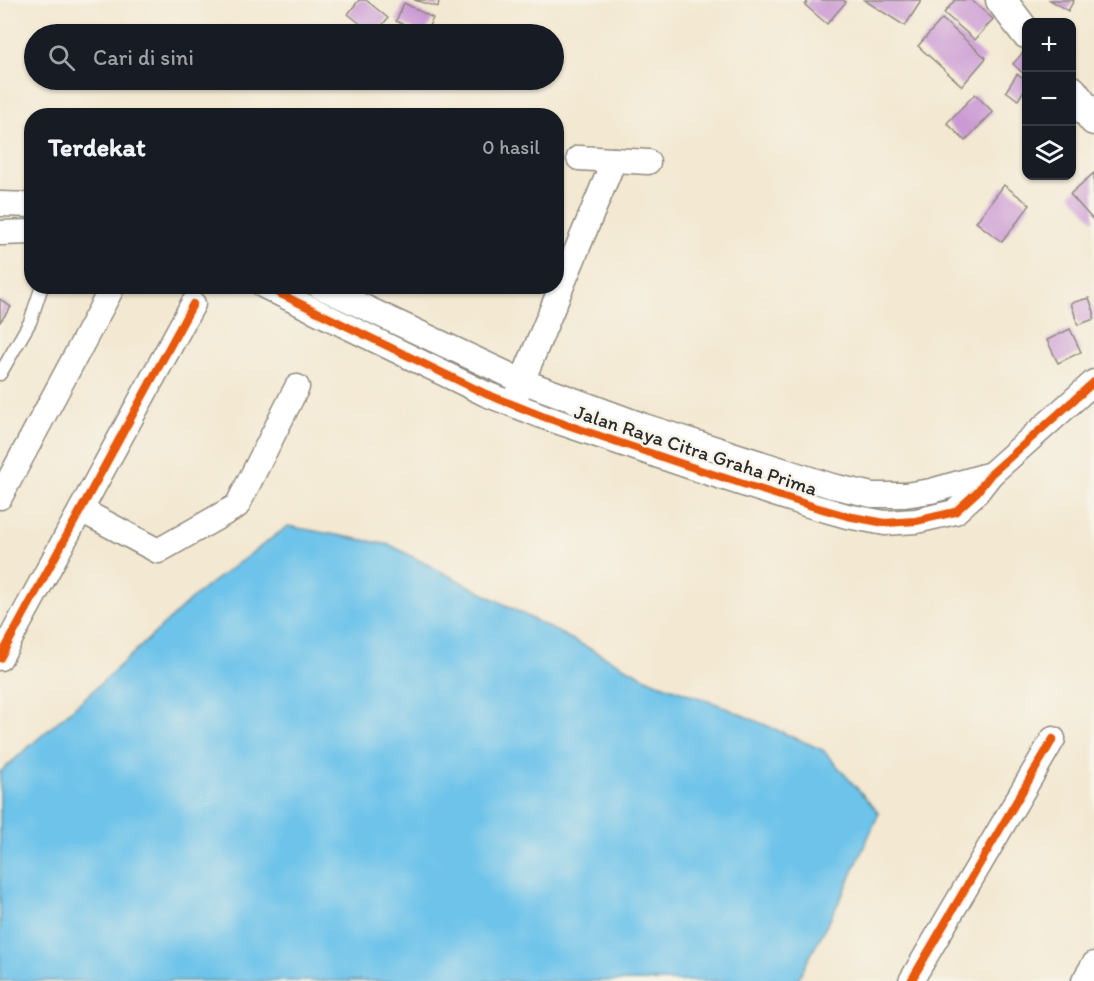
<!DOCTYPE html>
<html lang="id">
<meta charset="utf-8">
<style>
body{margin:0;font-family:Itim,sans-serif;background:#242831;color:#f1f3f6}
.controls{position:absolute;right:18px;top:18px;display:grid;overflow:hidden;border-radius:12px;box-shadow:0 2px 4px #0004}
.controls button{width:54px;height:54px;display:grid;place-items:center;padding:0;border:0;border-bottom:2px solid #363941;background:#171b24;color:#f1f3f6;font:30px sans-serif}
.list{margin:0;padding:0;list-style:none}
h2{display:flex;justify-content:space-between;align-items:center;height:78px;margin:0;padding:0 24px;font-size:26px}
h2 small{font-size:20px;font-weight:400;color:#9ea1a6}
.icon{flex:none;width:33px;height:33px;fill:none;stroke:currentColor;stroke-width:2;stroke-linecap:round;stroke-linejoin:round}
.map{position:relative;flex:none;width:1094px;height:981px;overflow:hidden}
.search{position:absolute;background:#171b24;box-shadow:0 2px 4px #0004;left:24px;top:24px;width:540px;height:66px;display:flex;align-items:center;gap:15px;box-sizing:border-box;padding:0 21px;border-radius:33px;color:#9ea1a6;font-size:22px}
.panel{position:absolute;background:#171b24;box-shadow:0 2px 4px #0004;left:24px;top:108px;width:540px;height:186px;border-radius:24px}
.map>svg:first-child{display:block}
.water{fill:#6dc3ea;stroke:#4c778a;stroke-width:1.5}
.building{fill:#cb9ad4}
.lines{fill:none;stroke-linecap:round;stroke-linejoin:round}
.service-casing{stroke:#8f8a7e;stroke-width:15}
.minor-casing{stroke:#8f8a7e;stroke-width:27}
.tertiary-casing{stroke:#8f8a7e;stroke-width:33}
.service{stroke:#fff;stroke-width:12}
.minor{stroke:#fff;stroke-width:24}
.tertiary{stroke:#fff;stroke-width:30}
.cycleway-casing{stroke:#f7f3e8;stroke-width:11}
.cycleway{stroke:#e8590c;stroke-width:8}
.labels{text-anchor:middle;stroke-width:5;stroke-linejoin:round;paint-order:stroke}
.street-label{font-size:20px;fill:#2b2b2b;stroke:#f7f3e8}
</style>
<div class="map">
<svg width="1094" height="981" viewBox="0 0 1094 981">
<rect width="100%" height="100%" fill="#f7f3e8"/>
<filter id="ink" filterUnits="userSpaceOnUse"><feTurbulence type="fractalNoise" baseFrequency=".0167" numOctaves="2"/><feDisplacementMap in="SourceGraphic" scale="12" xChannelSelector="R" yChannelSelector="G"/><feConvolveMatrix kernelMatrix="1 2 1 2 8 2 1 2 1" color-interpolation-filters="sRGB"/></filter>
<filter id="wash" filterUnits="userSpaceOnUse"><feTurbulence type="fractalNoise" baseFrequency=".008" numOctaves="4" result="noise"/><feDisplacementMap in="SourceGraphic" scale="24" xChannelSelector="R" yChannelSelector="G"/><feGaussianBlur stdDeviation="1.35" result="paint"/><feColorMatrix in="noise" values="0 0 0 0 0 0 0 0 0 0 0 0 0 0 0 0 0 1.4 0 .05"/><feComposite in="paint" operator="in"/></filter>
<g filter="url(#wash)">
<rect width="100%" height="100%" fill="#f3e8d1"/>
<path class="water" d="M 288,526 L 390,545 L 652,681 L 717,704 L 823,750 L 879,813 L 843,894 L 797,981 L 0,981 L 0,772 L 87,696 L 198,593 Z"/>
<g id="blocks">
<g class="building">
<path d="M 359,0 L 366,0 L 388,18 L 375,34 L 373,34 L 348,14 Z"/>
<path d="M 414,0 L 439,0 L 438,7 Z"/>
<path d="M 809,0 L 843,0 L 846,2 L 827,24 L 805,5 Z"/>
<path d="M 864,0 L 920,0 L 921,1 L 905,26 Z"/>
<path d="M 955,0 L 971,0 L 993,19 L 975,40 L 944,13 Z"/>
<path d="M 1050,0 L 1074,0 L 1068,11 Z"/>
<path d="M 404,3 L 433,18 L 425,34 L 396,21 Z"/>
<path d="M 942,19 L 986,58 L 962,86 L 918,46 Z"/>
<path d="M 1025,50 L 1026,52 L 1026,76 L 1013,64 Z"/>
<path d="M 1017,74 L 1026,80 L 1026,87 L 1018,100 L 1006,91 Z"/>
<path d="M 975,94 L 993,112 L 965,141 L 947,123 Z"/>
<path d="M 1094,173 L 1094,221 L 1070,194 Z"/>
<path d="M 1004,185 L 1030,205 L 1002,242 L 976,222 Z"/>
<path d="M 1089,298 L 1094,312 L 1094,319 L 1078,325 L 1071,303 Z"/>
<path d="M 0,299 L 11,307 L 0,322 Z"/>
<path d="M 1070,329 L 1081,352 L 1058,363 L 1047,340 Z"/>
</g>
</g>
</g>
<g filter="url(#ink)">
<use href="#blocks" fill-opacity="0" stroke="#8f8a7e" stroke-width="1.5"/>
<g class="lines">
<g class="service-casing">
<path id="service" d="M 0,374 L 30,322 L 42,286"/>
</g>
<g class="minor-casing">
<g id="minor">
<path d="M 579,158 L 648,162"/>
<path d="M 0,204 L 32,205"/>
<path d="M 0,233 L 32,232"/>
<path d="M 264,286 L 486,394 L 547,418 L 706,472 L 815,507 L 847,516 L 885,523 L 916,521 L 955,512 L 977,492 L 991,474 L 1094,382"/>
<path d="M 319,286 L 522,381 L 644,426 L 832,486 L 872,495 L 905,495 L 931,491 L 991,474"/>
<path d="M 516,396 L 614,160"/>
<path d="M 0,497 L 113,286"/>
<path d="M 81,510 L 158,551 L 237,506 L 297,387"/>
<path d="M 0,658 L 193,304"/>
<path d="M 911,981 L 1053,739"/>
<path d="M 1084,981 L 1094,964"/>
</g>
</g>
<g class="tertiary-casing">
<g id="tertiary">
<path d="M 1001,0 L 1026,33"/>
<path d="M 1072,91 L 1094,120"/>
</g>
</g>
<use href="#service" class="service"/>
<use href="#minor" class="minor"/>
<use href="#tertiary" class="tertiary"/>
<g class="cycleway-casing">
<g id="cycleway">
<path d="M 264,286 L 486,394 L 547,418 L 706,472 L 815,507 L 847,516 L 885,523 L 916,521 L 955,512 L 977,492 L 991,474 L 1094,382"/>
<path d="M 0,658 L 193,304"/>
<path d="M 911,981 L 1053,739"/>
</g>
</g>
<use href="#cycleway" class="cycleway"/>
</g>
</g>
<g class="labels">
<g class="street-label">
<text transform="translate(696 450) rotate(18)" y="7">Jalan Raya Citra Graha Prima</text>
</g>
</g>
</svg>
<div class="controls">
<button>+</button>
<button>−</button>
<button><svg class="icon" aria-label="layers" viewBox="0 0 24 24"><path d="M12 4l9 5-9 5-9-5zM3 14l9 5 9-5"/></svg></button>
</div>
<div class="search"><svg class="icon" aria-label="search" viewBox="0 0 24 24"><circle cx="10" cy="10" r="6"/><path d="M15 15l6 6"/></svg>Cari di sini</div>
<section class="panel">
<h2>Terdekat<small>0 hasil</small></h2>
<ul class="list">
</ul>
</section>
</div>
